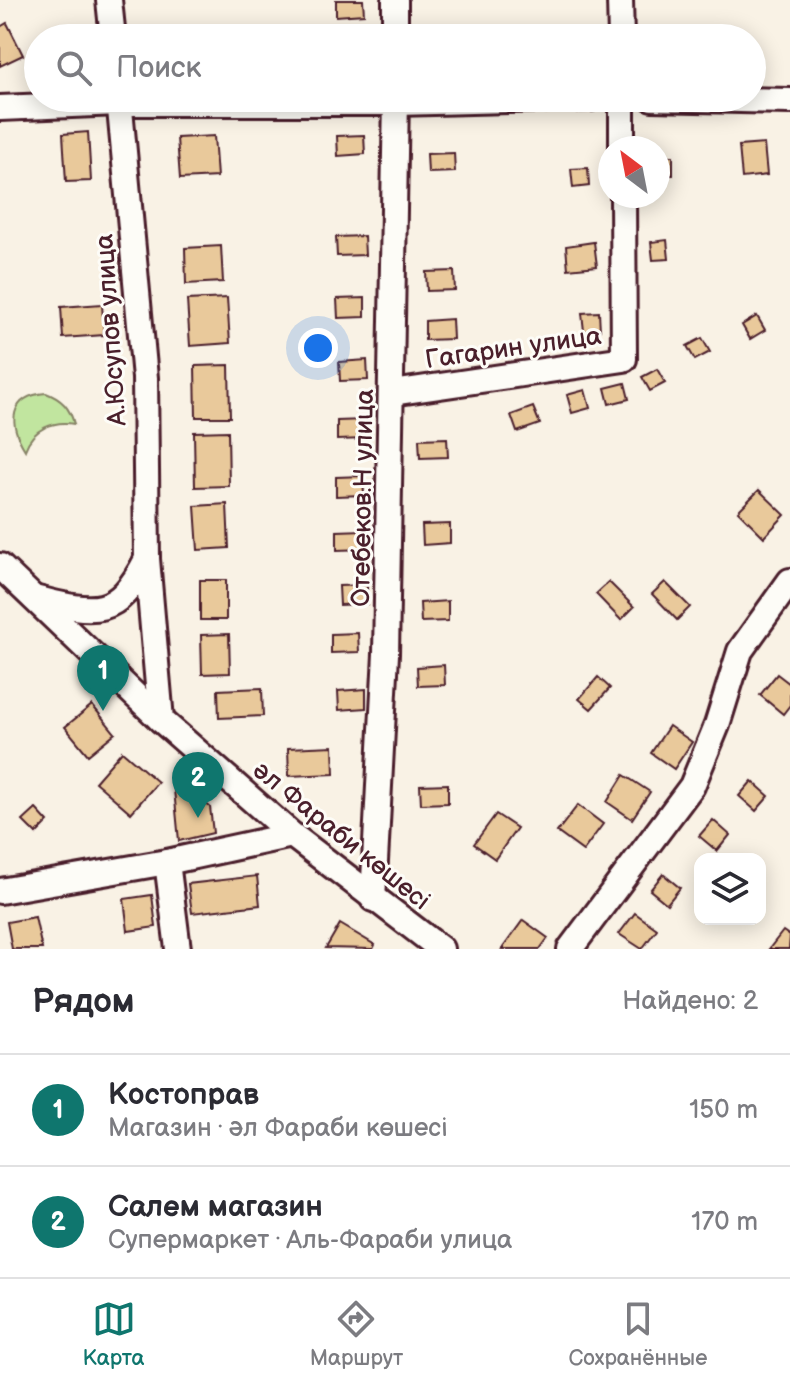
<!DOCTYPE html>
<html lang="ru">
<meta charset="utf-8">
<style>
body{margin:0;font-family:"Balsamiq Sans",sans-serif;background:#f2f2f3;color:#2b2b33}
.controls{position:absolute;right:24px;bottom:24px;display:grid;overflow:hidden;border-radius:16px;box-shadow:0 4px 20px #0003}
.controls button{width:72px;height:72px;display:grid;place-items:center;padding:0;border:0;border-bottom:2px solid #e1e1e2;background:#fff;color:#2b2b33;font:40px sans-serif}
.compass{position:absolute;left:598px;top:136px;width:72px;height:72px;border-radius:50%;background:#fff;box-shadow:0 4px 20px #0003;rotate:328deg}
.you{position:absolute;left:318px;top:348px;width:28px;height:28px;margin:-20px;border:6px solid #fff;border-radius:50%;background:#1a73e8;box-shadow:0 0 0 12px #1a73e833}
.badge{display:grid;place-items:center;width:52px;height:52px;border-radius:50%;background:#0f766e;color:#fff;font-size:26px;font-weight:700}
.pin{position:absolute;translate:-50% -66px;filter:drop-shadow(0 2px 4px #0008)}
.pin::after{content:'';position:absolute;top:42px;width:28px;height:24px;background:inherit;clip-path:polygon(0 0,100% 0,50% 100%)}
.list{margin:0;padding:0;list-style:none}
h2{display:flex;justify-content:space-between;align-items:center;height:104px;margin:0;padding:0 32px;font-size:34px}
h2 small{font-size:26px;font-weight:400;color:#7c7c81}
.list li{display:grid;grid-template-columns:52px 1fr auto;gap:24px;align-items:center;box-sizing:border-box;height:112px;padding:0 32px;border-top:2px solid #e1e1e2}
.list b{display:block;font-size:30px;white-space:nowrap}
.list p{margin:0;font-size:26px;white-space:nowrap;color:#7c7c81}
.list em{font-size:26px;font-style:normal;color:#7c7c81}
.icon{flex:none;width:44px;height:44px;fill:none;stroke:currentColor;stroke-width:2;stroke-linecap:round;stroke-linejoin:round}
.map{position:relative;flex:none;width:790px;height:949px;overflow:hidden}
.search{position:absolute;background:#fff;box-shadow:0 4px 20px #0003;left:24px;right:24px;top:24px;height:88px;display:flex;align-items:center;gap:20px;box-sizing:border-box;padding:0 28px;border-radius:44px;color:#7c7c81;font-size:30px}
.sheet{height:328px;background:#fff}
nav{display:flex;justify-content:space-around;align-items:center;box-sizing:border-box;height:112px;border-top:2px solid #e1e1e2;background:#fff;font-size:22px;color:#7c7c81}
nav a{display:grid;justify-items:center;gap:4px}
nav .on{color:#0f766e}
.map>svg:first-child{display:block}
.green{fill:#c1e59f;stroke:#868265;stroke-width:2}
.building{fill:#e9c99b;stroke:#4a1f2b;stroke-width:2}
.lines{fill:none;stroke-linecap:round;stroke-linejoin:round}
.minor-casing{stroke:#4a1f2b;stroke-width:30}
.minor{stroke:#fdfcf7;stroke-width:24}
.labels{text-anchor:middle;stroke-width:6;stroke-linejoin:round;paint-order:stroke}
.street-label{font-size:26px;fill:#4a1f2b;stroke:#fdfcf7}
</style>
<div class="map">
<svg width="790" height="949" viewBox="0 0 790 949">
<rect width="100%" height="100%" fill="#f9f2e5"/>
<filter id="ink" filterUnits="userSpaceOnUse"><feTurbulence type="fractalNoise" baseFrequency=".0125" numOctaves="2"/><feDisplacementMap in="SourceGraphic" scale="16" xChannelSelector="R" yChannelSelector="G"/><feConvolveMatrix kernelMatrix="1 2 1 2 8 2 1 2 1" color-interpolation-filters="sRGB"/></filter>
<g filter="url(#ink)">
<path class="green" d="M 46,393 C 62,399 70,408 74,424 C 54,420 32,429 25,450 C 8,423 9,396 46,393 Z"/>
<g class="building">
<path d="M 336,0 L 363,0 L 364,14 L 336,16 Z"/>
<path d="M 7,23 L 23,55 L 0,66 L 0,27 Z"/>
<path d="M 88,132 L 91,181 L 66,182 L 63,134 Z"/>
<path d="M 364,135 L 365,154 L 338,156 L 337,136 Z"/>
<path d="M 214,136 L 217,177 L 180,179 L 177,138 Z"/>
<path d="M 764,144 L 767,175 L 742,178 L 739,146 Z"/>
<path d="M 454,153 L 455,172 L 428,173 L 427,154 Z"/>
<rect x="658" y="156" width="15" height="19"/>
<path d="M 588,168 L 589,186 L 573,188 L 571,169 Z"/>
<path d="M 364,236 L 365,255 L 337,256 L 336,237 Z"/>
<path d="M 667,240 L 669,259 L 653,260 L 651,242 Z"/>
<path d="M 594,242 L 597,266 L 568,269 L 566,246 Z"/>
<path d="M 221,246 L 223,282 L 186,284 L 185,248 Z"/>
<path d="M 454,271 L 455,290 L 427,291 L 426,272 Z"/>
<path d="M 227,298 L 230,343 L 190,346 L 187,300 Z"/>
<path d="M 365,298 L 365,317 L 338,318 L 337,299 Z"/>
<path d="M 102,304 L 104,335 L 63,338 L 61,307 Z"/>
<path d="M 599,312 L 600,330 L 584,331 L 582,313 Z"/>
<path d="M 757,316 L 765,330 L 750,339 L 742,325 Z"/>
<path d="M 452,319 L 453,339 L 425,340 L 425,321 Z"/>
<path d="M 702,338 L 710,352 L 695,360 L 687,346 Z"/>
<path d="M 367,360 L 368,380 L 340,381 L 339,362 Z"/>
<path d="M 229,365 L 230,417 L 196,417 L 195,366 Z"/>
<path d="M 657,369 L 665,383 L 650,391 L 642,377 Z"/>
<path d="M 625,383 L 629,399 L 609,404 L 605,388 Z"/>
<path d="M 585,390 L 590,408 L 572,413 L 567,395 Z"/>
<path d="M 533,407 L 540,424 L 517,432 L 511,415 Z"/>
<path d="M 364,420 L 365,439 L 337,440 L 337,421 Z"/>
<path d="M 228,431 L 229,486 L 195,487 L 194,432 Z"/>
<path d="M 447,438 L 448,457 L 420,458 L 419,439 Z"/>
<path d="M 363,476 L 364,495 L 336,496 L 336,477 Z"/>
<path d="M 759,490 L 785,515 L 764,537 L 738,511 Z"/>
<path d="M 227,504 L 229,548 L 198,550 L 195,506 Z"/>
<path d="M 450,524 L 450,543 L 423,545 L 422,525 Z"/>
<path d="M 364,530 L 365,549 L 337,550 L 337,531 Z"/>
<rect x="200" y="580" width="26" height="40"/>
<path d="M 609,582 L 634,607 L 621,620 L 596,594 Z"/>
<path d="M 665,582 L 690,607 L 677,620 L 652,594 Z"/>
<path d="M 367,585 L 367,604 L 340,605 L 339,586 Z"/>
<path d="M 448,601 L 448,621 L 421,622 L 420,603 Z"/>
<path d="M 358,633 L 359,652 L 331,653 L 331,634 Z"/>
<path d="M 229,634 L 230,673 L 202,674 L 201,635 Z"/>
<path d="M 444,665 L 445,685 L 418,686 L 417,667 Z"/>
<path d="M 777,674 L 790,684 L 790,705 L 783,714 L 760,695 Z"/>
<path d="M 598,677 L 610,688 L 591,709 L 579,699 Z"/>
<path d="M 262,688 L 263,716 L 219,718 L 218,690 Z"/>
<path d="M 366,689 L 366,708 L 339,710 L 338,691 Z"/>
<path d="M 92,705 L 115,733 L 88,755 L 65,727 Z"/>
<path d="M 669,726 L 692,742 L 674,769 L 651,753 Z"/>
<path d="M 333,746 L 334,774 L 289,776 L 288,748 Z"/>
<path d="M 122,751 L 158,782 L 131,813 L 95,782 Z"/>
<path d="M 624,775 L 650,792 L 632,819 L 607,802 Z"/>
<path d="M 173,779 L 210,807 L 213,833 L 179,841 Z"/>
<path d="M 752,781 L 769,796 L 756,811 L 739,796 Z"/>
<path d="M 448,784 L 448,803 L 421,804 L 420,785 Z"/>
<path d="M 578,805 L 603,824 L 583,851 L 557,832 Z"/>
<path d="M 36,809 L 48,822 L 36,834 L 23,821 Z"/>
<path d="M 496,814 L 517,828 L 495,859 L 474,844 Z"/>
<path d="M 713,820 L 730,835 L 717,851 L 699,836 Z"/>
<path d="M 663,874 L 680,888 L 667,904 L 650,890 Z"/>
<path d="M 257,876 L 260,905 L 192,913 L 188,884 Z"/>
<path d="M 152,895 L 156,927 L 128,931 L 124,899 Z"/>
<path d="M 635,913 L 657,929 L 642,949 L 619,934 Z"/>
<path d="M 35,917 L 42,949 L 12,949 L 7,922 Z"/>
<path d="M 523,920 L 548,938 L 540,949 L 502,949 Z"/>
<path d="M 340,924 L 375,945 L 373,949 L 326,948 Z"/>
<path d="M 783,931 L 790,936 L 789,949 L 769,949 Z"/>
</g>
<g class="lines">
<g class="minor-casing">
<g id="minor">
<path d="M 109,0 L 113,38"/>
<path d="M 395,0 L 395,38"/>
<path d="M 620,0 L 621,38"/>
<path d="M 119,98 L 145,378 L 147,559 L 161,720"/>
<path d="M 622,98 L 622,148"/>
<path d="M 652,98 L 790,101"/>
<path d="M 0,108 L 119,103 L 396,103 L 591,98"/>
<path d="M 392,393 L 624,359 L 623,196"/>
<path d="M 0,566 L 161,720 L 292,835 L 441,949"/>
<path d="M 34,598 C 94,613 116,620 147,559"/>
<path d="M 167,862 L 178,949"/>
<path d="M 0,891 L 167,862 L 292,835"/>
<path d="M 373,899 L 386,654 L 396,98"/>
<path d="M 570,949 L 692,786 L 717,725 L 740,651 L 790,581"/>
</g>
</g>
<use href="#minor" class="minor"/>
</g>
</g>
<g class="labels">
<g class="street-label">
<text transform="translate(110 330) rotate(-94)" y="9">А.Юсупов улица</text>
<text transform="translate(513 347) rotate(-8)" y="9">Гагарин улица</text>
<text transform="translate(362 498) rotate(-89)" y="9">Отебеков.Н улица</text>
<text transform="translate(342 835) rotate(39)" y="9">әл Фараби көшесі</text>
</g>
</g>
</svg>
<div class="controls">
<button><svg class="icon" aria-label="layers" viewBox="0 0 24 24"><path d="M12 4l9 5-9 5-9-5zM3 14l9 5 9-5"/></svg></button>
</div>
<svg class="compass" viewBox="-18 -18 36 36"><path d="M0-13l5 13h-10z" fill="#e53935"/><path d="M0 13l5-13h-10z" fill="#7c7c81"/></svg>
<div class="you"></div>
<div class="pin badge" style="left:103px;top:711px">1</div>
<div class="pin badge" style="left:198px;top:818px">2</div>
<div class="search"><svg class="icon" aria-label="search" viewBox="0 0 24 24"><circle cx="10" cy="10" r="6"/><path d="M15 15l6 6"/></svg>Поиск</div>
</div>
<section class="sheet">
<h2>Рядом<small>Найдено: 2</small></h2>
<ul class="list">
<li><span class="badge">1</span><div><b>Костоправ</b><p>Магазин · әл Фараби көшесі</p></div><em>150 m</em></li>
<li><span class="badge">2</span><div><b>Салем магазин</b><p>Супермаркет · Аль-Фараби улица</p></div><em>170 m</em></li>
</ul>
</section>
<nav>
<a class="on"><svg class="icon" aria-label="map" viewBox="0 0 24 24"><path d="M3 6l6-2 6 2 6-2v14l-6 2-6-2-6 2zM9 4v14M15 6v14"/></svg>Карта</a>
<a><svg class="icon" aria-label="directions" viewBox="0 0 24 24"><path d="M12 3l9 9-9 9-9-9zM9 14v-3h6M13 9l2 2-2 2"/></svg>Маршрут</a>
<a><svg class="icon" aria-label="saved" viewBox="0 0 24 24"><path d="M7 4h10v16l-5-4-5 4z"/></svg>Сохранённые</a>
</nav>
